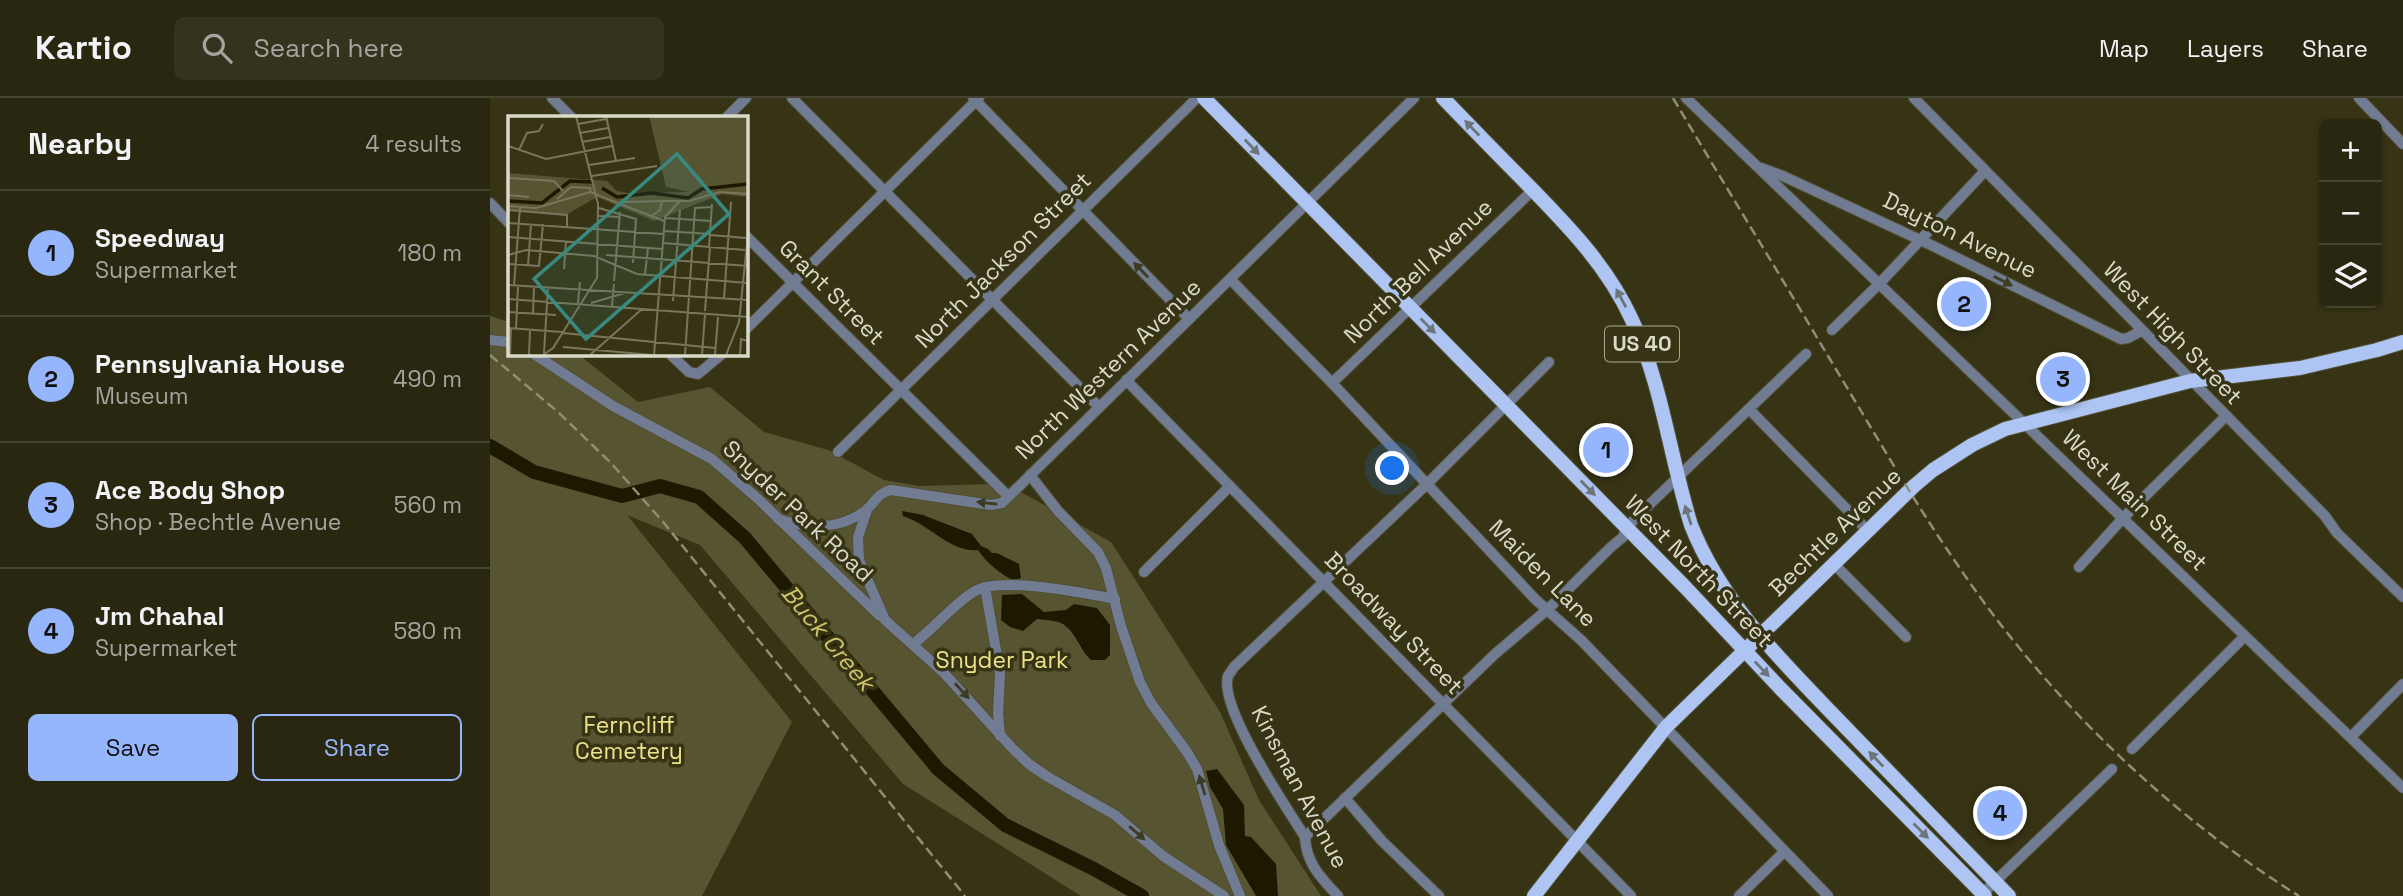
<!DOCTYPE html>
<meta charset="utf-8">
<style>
body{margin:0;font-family:"Space Grotesk",sans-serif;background:#35331e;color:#f1f3f6}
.controls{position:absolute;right:21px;top:21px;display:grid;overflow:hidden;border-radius:10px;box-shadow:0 2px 5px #0004}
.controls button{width:63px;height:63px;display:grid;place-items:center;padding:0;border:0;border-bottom:2px solid #454430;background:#292710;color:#f1f3f6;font:35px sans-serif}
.you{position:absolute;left:903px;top:371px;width:24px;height:24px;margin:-18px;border:5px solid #fff;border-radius:50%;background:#1a73e8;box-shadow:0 0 0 10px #1a73e833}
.badge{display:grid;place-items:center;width:46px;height:46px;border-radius:50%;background:#95b6fd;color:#111;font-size:23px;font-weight:700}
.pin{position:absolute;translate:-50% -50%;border:4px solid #fff;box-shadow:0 2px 7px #0006}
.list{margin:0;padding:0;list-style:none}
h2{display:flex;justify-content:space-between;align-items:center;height:91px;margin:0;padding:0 28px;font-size:30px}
h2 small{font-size:23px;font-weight:400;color:#a5a59f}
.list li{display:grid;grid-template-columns:46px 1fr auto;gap:21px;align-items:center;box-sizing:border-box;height:126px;padding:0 28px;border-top:2px solid #454430}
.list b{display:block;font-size:26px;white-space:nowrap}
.list p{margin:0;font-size:23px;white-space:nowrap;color:#a5a59f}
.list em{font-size:23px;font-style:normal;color:#a5a59f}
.actions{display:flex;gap:14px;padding:21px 28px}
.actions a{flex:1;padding:16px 0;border:2px solid #95b6fd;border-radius:10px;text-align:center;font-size:24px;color:#95b6fd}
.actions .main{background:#95b6fd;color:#111}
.icon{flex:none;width:38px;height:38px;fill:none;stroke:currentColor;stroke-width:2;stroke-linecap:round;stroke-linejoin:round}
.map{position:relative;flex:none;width:1913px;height:798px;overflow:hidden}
header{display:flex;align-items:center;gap:42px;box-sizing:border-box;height:98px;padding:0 35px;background:#292710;border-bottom:2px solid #454430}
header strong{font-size:33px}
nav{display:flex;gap:38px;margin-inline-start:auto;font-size:24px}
.search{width:490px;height:63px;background:#35331e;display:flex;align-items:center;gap:18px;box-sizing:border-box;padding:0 24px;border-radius:10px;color:#a5a59f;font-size:26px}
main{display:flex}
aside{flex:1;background:#292710}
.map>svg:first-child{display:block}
.green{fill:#575432}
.water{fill:#1c1900}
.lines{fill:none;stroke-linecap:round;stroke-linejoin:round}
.river{stroke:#1c1900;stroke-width:14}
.minor-casing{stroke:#514f32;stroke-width:12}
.major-casing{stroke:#514f32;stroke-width:16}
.minor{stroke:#717c93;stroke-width:10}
.major{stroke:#aec5f3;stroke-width:14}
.rail{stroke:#908e76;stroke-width:2.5;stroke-dasharray:10 5;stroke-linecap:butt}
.oneway{fill:#6d7579}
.oneway2{fill:#3d3b22}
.labels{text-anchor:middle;stroke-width:7;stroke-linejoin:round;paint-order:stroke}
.shield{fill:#373415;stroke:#aaa892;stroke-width:2}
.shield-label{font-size:21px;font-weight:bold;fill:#dbdac8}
.street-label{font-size:23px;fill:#dbdac8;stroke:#373415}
.park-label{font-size:23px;fill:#ece389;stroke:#373415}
.water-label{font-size:24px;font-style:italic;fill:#cdc46a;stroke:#373415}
.inset-river{fill:none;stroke:#1c1900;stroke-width:3.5}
.inset-road{fill:none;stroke:#79765d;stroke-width:2}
.view{fill:#388a80;fill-opacity:0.15;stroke:#388a80;stroke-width:3.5}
.inset-edge{fill:none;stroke:#dbdac8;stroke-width:3.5}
</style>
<header>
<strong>Kartio</strong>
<div class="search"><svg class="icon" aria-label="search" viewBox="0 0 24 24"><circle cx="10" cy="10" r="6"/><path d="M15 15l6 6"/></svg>Search here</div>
<nav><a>Map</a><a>Layers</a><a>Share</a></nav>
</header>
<main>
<aside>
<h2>Nearby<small>4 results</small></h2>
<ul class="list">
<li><span class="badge">1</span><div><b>Speedway</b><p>Supermarket</p></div><em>180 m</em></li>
<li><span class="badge">2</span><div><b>Pennsylvania House</b><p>Museum</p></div><em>490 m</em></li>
<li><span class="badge">3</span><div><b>Ace Body Shop</b><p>Shop · Bechtle Avenue</p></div><em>560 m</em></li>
<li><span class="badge">4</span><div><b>Jm Chahal</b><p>Supermarket</p></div><em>580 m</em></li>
</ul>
<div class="actions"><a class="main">Save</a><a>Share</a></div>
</aside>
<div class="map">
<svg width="1913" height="798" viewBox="0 0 1913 798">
<rect width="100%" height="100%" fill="#373415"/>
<path class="green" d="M 0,218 L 19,224 L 19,256 L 88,256 L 148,304 L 220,289 L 274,334 L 338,352 L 394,382 L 429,388 L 502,386 L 529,393 L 621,444 L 730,614 L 769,702 L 831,798 L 591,798 L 413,686 L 210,447 L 137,417 L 302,624 L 212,798 L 0,798 Z"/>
<g class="water">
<path d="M 412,413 L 433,417 L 482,436 L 491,448 L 498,451 L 502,455 L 507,455 L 529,466 L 531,480 L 523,482 C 510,476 496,464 488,452 C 461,455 439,426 413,418 Z"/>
<path d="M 532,496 L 554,514 L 576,512 L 584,506 L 607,510 L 620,527 L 620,557 L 615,562 L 601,562 C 589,551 586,533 571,525 C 564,522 554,522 547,521 L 533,533 L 520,529 L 511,522 L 512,497 Z"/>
<path d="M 727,671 L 754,707 L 755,738 L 761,739 L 786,766 L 788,798 L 766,798 L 736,747 L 733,711 L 720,689 L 716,673 Z"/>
</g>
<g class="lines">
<path class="river" d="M 0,348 L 44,374 L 132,398 L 170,388 L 209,399 L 255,440 L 448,671 L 515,727 L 604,771 L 652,798"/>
<g class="minor-casing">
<g id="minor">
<path d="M 62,0 L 81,19"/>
<path d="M 302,0 L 609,309"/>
<path d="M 483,0 L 699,221"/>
<path d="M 1196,0 L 1913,690"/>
<path d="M 1424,0 L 1835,418 L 1847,435 L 1913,499"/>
<path d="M 1869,0 L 1913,46"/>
<path d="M 237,19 L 256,0"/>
<path d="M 1271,70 L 1293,78 L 1441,147 L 1631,241 L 1638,240 L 1651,233"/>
<path d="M 0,105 L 19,125"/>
<path d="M 256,138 L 518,398"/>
<path d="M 740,181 L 842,285 L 1046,502 L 1091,542 L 1338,798"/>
<path d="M 256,231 L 489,0"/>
<path d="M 1342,232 L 1389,186 L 1495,73"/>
<path d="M 0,242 L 19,244"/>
<path d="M 44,256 L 123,308 L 222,361 L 267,400 L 390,518"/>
<path d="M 180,256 L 199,274 L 208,276 L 232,256"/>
<path d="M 636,282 L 1141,798"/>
<path d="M 842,285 L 1043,92"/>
<path d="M 1259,311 L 1378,433"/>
<path d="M 348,354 L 707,0"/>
<path d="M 540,377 L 568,413 L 608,454 L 616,470 L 631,528 L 650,584 L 661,605 L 697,654 L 707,671 L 729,747 L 750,798"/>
<path d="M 377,412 L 368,439 L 369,462 L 395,522 L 453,574 L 524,652 L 539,666 L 558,679 L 625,717 L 673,758 L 734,798"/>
<path d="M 288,421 C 317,431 349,432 375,413 C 385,405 387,395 401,392 L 501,407 L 512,405 L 924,0"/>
<path d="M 1344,466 L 1416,539"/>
<path d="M 1589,469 L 1633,420 L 1735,319"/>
<path d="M 654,474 L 740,388"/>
<path d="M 495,489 L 510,575 L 508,615 L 510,638"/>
<path d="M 423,546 C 445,530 462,507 485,493 C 510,478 595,495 625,501"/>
<path d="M 1861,639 L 1913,586"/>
<path d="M 1642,651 L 1755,538"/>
<path d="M 855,700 L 892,743 L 949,798"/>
<path d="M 815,739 L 1005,556 L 1058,511 L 1121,449 L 1133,439 L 1137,429 L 1161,405 L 1316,256"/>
<path d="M 848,798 C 831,780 816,765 815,739 C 797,710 728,609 738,578 C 740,575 742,572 744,569 L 936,387 L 1059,264"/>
<path d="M 1249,798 L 1294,754"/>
<path d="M 1490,798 L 1622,671"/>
</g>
</g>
<g class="major-casing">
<g id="major">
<path d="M 714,0 L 1196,490 L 1290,590 L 1495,798"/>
<path d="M 953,0 C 981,29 1010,59 1039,88 C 1079,129 1118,169 1142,222 C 1172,286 1180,359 1201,427 C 1234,511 1302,573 1363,637 C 1415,690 1467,745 1519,798"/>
<path d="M 1044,798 L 1176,629 L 1424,388 L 1443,372 L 1482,347 L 1515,331 L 1700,283 L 1810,270 L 1887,252 L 1913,244"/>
</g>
</g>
<use href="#minor" class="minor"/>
<use href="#major" class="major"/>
<g class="rail">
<path d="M 1183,0 C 1234,86 1287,172 1338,258 C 1381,329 1422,401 1469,469 C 1557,599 1676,715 1809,798"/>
<path d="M 0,257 L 68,314 L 121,365 L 174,425 L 475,798"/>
</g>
</g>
<defs><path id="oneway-solid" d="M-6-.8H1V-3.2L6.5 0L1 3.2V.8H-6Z" transform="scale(1.75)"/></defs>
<g class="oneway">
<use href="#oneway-solid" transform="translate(982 30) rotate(-134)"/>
<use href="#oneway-solid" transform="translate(762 49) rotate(46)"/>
<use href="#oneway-solid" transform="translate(1131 200) rotate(-118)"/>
<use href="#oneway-solid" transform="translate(938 228) rotate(45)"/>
<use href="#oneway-solid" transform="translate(1098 390) rotate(46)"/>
<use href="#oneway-solid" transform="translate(1198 417) rotate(-108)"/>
<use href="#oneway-solid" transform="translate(1272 571) rotate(46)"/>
<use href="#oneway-solid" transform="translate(1386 661) rotate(-134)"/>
<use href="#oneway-solid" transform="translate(1431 733) rotate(45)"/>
</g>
<g class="oneway2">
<use href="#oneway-solid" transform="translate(651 172) rotate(-134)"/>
<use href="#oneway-solid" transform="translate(1513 183) rotate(27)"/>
<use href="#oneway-solid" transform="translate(497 405) rotate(-174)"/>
<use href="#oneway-solid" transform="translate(472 593) rotate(47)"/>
<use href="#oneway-solid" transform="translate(712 687) rotate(-107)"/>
<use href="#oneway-solid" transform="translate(647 735) rotate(41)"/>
</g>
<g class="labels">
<rect class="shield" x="1115" y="228.5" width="74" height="35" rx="5"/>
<g class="shield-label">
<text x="1152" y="253">US 40</text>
</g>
<g class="street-label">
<text transform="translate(1470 137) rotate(26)" y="8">Dayton Avenue</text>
<text transform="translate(513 162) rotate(-45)" y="8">North Jackson Street</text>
<text transform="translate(928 173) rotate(-44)" y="8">North Bell Avenue</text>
<text transform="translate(342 194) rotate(45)" y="8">Grant Street</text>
<text transform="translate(1683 235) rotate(46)" y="8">West High Street</text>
<text transform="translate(618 271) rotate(-44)" y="8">North Western Avenue</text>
<text transform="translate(1645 402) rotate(44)" y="8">West Main Street</text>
<text transform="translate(308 413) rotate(43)" y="8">Snyder Park Road</text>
<text transform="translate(1345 434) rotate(-44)" y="8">Bechtle Avenue</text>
<text transform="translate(1209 473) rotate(46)" y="8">West North Street</text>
<text transform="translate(1053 475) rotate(45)" y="8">Maiden Lane</text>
<text transform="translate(904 525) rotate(46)" y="8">Broadway Street</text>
<text transform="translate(810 689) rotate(62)" y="8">Kinsman Avenue</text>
</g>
<g class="park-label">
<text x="512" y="570">Snyder Park</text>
<text x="139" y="635">Ferncliff<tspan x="139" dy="26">Cemetery</tspan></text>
</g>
<g class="water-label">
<text transform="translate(338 540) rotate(50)" y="8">Buck Creek</text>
</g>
</g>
<g transform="translate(18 18)">
<rect width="240" height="240" fill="#373415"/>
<path d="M 141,0 L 240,0 L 240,81 L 214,78 L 146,105 L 89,81 L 58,99 L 0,94 L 0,57 L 99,65 L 109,75 L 120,77 L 182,76 L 158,71 Z" fill="#575432"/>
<path class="inset-river" d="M 94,72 L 109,81 L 144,77 L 180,82 L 194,73 L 240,68M 0,85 L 34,87 L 62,65 L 84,66"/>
<path class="inset-road" d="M 98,0 L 108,45M 70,8 L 98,3M 72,17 L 100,12M 74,26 L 102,21M 0,30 L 38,43 L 104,30M 11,34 L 19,17 L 31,15 L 35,8M 81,49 L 127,42M 84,60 L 149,50M 0,62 L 46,65 L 55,75M 0,79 L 21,81M 49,83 L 63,71 L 82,72 L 83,77M 158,85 L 181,85 L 212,76 L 240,78M 112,86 L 158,85M 0,90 L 28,92 L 82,76 L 156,105M 91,92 L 128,103 L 125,147M 0,94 L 59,99 L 59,110M 91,100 L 112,101M 142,101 L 152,94 L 154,85M 157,102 L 203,105M 0,107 L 155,118M 156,115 L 202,118M 202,119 L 238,122M 0,121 L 154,133M 155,127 L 237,134M 201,131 L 204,88M 0,139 L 18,134 L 86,140 L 129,158 L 240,167M 98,139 L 240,150M 1,148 L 31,150 L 35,108M 20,150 L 23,108M 56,153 L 58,125M 137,158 L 140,132M 106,165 L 112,96M 0,169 L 240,184M 6,170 L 12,91M 216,182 L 223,86M 0,183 L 240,201M 165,185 L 172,94M 70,187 L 72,166M 83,187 L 117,177M 104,190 L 106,168M 197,195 L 202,131M 0,196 L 48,199M 25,198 L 26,171M 0,212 L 54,216M 8,213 L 10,170M 55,217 L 207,232M 55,231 L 144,239M 36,237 L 40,171M 2,239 L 3,212M 21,239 L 22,214M 35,239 L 45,232 L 89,162 L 90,88 L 68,0M 82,239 L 134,193M 146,239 L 157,101 L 172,85M 177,239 L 187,92 L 204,91M 194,239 L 197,198M 207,239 L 210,201M 218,239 L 231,206 L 240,118M 232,239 L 233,223 L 240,225"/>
<path class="view" d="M 169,38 L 221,98 L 78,223 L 26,163 Z"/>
<rect width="240" height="240" class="inset-edge"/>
</g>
</svg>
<div class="controls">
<button>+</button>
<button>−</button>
<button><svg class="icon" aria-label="layers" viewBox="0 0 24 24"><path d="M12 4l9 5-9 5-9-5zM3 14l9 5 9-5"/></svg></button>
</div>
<div class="you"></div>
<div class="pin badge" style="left:1116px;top:352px">1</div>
<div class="pin badge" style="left:1474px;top:206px">2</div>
<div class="pin badge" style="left:1573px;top:281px">3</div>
<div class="pin badge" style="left:1510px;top:715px">4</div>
</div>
</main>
